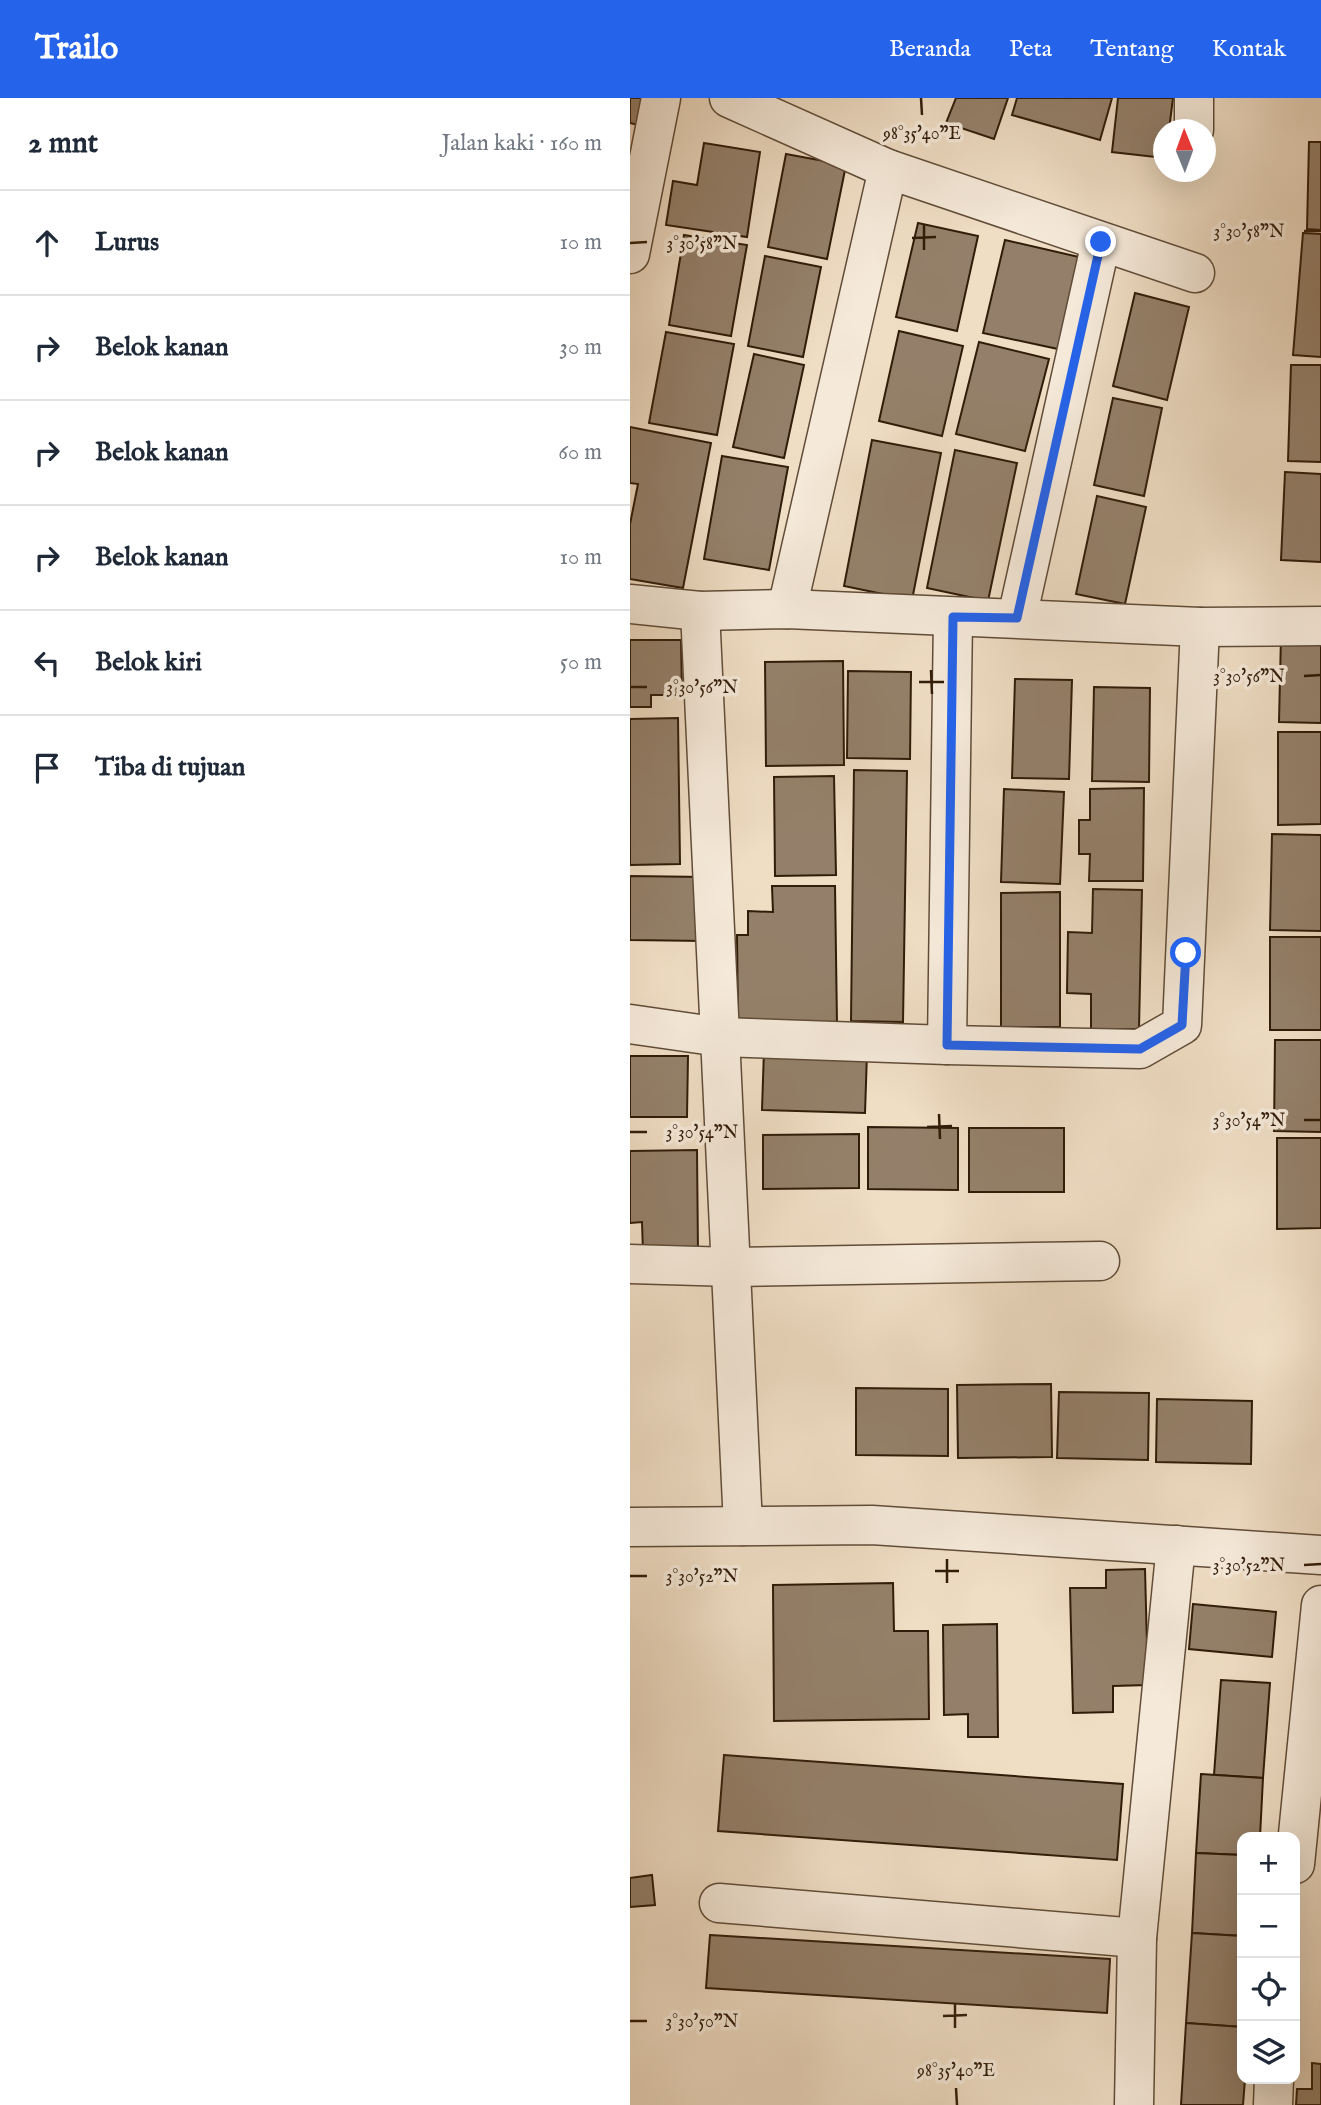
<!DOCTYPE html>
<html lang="id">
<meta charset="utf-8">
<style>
body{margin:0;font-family:"IM FELL English",serif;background:#f6f6f7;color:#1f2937}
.controls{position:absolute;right:21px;bottom:21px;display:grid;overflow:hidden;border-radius:14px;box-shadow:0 7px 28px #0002}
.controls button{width:63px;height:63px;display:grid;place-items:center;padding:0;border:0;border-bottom:2px solid #e0e1e3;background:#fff;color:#1f2937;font:35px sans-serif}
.compass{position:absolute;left:523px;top:21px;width:63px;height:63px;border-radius:50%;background:#fff;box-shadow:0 7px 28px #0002;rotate:359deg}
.stop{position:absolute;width:21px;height:21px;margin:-16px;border:5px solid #2563eb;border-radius:50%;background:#fff}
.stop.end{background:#2563eb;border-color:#fff;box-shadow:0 2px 7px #0008}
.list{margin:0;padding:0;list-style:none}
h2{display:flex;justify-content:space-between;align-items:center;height:91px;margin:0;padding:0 28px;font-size:30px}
h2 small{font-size:23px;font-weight:400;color:#747a83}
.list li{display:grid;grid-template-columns:46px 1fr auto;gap:21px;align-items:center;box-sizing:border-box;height:105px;padding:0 28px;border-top:2px solid #e0e1e3}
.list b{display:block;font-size:26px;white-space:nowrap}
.list em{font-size:23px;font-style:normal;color:#747a83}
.icon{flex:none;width:38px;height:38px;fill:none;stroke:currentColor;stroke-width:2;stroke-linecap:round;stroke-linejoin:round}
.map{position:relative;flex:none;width:691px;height:2007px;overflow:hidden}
header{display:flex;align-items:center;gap:42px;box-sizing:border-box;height:98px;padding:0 35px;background:#2563eb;color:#fff}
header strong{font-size:33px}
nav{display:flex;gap:38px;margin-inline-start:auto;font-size:24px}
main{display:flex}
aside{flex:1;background:#fff}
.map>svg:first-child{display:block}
.building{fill:#94806a;stroke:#311c09;stroke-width:2}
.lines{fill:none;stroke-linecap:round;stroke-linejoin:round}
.minor-casing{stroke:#604c38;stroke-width:41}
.minor{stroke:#f5e9d9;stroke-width:38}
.route{stroke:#2563eb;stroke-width:9}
.ticks{fill:none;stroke:#311c09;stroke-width:2.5}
.ticks-label{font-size:18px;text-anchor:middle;fill:#311c09;stroke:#f5e9d9;stroke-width:7;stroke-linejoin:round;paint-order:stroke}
</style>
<header>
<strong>Trailo</strong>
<nav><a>Beranda</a><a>Peta</a><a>Tentang</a><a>Kontak</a></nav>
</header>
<main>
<aside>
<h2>2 mnt<small>Jalan kaki · 160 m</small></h2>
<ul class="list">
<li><svg class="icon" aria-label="ahead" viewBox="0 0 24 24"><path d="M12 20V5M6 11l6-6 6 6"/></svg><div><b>Lurus</b></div><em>10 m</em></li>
<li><svg class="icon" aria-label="right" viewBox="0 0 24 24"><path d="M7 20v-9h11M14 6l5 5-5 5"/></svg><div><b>Belok kanan</b></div><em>30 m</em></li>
<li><svg class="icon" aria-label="right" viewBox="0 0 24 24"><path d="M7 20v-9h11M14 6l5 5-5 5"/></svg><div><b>Belok kanan</b></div><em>60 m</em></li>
<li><svg class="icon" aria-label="right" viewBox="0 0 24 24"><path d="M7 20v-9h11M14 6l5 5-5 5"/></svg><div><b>Belok kanan</b></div><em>10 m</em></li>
<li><svg class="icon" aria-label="left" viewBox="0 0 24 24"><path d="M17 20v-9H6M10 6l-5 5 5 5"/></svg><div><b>Belok kiri</b></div><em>50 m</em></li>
<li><svg class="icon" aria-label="arrive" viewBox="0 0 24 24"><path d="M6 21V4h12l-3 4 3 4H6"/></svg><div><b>Tiba di tujuan</b></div></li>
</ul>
</aside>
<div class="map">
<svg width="691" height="2007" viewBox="0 0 691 2007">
<rect width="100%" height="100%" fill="#efddc4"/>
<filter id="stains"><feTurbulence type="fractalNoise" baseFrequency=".00286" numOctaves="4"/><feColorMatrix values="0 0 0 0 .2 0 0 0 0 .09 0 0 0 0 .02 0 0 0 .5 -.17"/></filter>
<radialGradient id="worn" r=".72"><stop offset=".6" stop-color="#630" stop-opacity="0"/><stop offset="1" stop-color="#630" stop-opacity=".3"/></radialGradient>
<g class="building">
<path d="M 0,0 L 18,0 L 12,28 L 0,25 Z"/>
<path d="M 326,0 L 378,0 L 364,41 L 316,25 Z"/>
<path d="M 387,0 L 482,0 L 470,42 L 382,17 Z"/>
<path d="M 488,0 L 543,0 L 539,32 L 534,32 L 534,60 L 482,54 Z"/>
<path d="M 679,44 L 691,44 L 691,132 L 677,131 Z"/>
<path d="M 74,45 L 130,54 L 117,139 L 36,127 L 43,83 L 67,87 Z"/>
<path d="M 156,56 L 216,67 L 197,161 L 138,149 Z"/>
<path d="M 288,125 L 348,138 L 327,233 L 266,219 Z"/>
<path d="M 673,135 L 691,136 L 691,259 L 663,257 Z"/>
<path d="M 54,137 L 117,147 L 101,238 L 39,227 Z"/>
<path d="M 375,142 L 449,159 L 428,251 L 353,235 Z"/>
<path d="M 135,158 L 191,169 L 173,259 L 118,248 Z"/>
<path d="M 505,195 L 559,209 L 537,302 L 483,288 Z"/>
<path d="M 269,233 L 333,248 L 312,338 L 249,323 Z"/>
<path d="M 36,234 L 104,246 L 87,337 L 19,325 Z"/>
<path d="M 349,244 L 419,261 L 395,353 L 326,336 Z"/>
<path d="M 124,256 L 174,267 L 154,360 L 103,349 Z"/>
<path d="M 661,267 L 691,267 L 691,364 L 658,363 Z"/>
<path d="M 483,300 L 532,310 L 514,398 L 464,387 Z"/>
<path d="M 0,329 L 81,345 L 53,490 L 0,481 L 0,426 L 8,386 L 0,385 Z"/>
<path d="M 242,342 L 311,355 L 282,502 L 214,488 Z"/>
<path d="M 325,352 L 387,365 L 358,503 L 297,490 Z"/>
<path d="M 92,358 L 158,369 L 139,472 L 74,461 Z"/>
<path d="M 655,374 L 691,376 L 691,464 L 651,462 Z"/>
<path d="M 467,398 L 516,409 L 495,506 L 446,496 Z"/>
<path d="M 651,538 L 691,538 L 691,625 L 649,624 Z"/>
<path d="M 0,542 L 51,542 L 52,597 L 21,597 L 21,609 L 0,609 Z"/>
<path d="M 213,563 L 214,667 L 136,668 L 135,564 Z"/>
<path d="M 218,573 L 281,574 L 280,661 L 217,660 Z"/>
<path d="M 385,581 L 442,582 L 439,681 L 382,680 Z"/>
<path d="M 464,589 L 520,590 L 519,684 L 462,683 Z"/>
<path d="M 48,620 L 50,766 L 0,767 L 0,621 Z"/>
<path d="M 648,634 L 691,634 L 691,726 L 648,727 Z"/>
<path d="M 224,672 L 277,673 L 273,924 L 221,923 Z"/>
<path d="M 204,678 L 206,777 L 145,778 L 144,679 Z"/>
<path d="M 514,690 L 513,783 L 459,783 L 460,756 L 449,756 L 449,722 L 460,722 L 460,691 Z"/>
<path d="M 374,691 L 434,694 L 430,786 L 371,784 Z"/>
<path d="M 642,736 L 691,737 L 691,833 L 640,832 Z"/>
<path d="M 0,778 L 75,779 L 74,843 L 0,842 Z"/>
<path d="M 142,788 L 205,788 L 207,926 L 108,927 L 107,837 L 118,837 L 118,813 L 143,814 Z"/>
<path d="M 463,791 L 512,792 L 509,931 L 461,931 L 461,896 L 437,895 L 438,834 L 462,835 Z"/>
<path d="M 430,794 L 430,929 L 371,929 L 371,795 Z"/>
<rect x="640" y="839" width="51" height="93"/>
<path d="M 645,942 L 691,942 L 691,1034 L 644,1033 Z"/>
<path d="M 134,952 L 237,955 L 235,1015 L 132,1012 Z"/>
<path d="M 0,958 L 58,958 L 57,1019 L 0,1019 Z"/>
<path d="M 238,1029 L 328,1030 L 328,1092 L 238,1091 Z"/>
<rect x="339" y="1030" width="95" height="64"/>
<path d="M 229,1036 L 229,1090 L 133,1091 L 133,1037 Z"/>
<path d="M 647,1040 L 691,1040 L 691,1130 L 647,1131 Z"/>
<path d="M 67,1052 L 68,1155 L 13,1155 L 12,1124 L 0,1125 L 0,1053 Z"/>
<path d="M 421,1286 L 422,1359 L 328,1360 L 327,1287 Z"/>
<path d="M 226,1290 L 318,1291 L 318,1358 L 226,1357 Z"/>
<path d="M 429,1294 L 519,1295 L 518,1362 L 427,1360 Z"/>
<path d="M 527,1301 L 622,1303 L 621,1366 L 526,1364 Z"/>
<path d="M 515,1471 L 518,1587 L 483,1588 L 483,1614 L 443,1615 L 440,1490 L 476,1490 L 476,1472 Z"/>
<path d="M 263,1485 L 264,1533 L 298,1533 L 299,1621 L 144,1623 L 143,1487 Z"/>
<path d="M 563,1506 L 646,1514 L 642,1559 L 559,1551 Z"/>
<path d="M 367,1526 L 368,1639 L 338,1639 L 338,1616 L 314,1617 L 313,1527 Z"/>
<path d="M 591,1582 L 640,1585 L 633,1680 L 584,1677 Z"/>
<path d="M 94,1657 L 493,1686 L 487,1762 L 88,1733 Z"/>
<path d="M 571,1676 L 633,1680 L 630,1739 L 612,1739 L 612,1757 L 566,1755 Z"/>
<path d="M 566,1755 L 612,1757 L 612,1838 L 562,1835 Z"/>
<path d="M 22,1777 L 25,1807 L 0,1809 L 0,1780 Z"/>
<path d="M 562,1835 L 612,1838 L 612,1929 L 556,1925 Z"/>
<path d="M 80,1837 L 480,1861 L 477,1915 L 76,1890 Z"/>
<path d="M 556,1925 L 612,1929 L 612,1981 L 615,1981 L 613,2007 L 551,2007 Z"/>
<path d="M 682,1965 L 691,1966 L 691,2007 L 666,2007 L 667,1991 L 682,1991 Z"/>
</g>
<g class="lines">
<g class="minor-casing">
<g id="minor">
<path d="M 99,0 L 258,71 L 565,175"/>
<path d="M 564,0 L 564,32"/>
<path d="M 0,156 L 31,0"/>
<path d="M 0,506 L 70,513 L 157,511 L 570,529 L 691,528"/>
<path d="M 157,511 L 258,71"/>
<path d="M 70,513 L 113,1428"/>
<path d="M 387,520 L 471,144"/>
<path d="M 0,926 L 90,939 L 317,947 L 510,951 L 552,927 L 570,529"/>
<path d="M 317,947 L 323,519"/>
<path d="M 0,1166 L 102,1169 L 470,1163"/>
<path d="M 0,1429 L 242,1427 L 691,1457"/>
<path d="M 665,1766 L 691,1507"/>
<path d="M 89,1805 L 507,1840"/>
<path d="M 504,2007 L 507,1840 L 546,1447"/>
<path d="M 643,2007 L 644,1981"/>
</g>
</g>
<use href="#minor" class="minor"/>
</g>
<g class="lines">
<path class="route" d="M 471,144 L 387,520 L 323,519 L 317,947 L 510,951 L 552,927 L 556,855"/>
</g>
<path class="ticks" d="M 291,0 L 292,17M 294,127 L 294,152M 674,133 L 691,133M 282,140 L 306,139M 0,145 L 17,144M 301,572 L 302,596M 674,578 L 691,577M 289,584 L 314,584M 0,589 L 17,589M 309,1016 L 310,1041M 674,1022 L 691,1022M 297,1029 L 322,1028M 0,1034 L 17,1034M 317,1461 L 317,1485M 674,1467 L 691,1466M 305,1473 L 329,1473M 0,1478 L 17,1478M 325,1905 L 325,1930M 313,1918 L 337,1917M 0,1923 L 17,1923M 326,1990 L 327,2007"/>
<g class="ticks-label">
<text x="292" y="41">98°35'40"E</text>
<text x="619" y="139">3°30'58"N</text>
<text x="72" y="151">3°30'58"N</text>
<text x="619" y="584">3°30'56"N</text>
<text x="72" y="595">3°30'56"N</text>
<text x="619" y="1028">3°30'54"N</text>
<text x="72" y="1040">3°30'54"N</text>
<text x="619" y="1473">3°30'52"N</text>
<text x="72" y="1484">3°30'52"N</text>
<text x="72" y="1929">3°30'50"N</text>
<text x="326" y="1978">98°35'40"E</text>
</g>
<rect width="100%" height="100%" filter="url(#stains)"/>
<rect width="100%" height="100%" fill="url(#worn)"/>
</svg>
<div class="controls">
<button>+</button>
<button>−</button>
<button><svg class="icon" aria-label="locate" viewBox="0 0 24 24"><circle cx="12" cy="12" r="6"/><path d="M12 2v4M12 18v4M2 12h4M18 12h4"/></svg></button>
<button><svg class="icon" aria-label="layers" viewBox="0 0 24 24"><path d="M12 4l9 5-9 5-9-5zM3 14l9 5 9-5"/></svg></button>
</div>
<svg class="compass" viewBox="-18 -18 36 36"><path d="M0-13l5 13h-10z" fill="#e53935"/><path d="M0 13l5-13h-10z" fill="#747a83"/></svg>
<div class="stop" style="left:556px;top:855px"></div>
<div class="stop end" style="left:471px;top:144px"></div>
</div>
</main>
